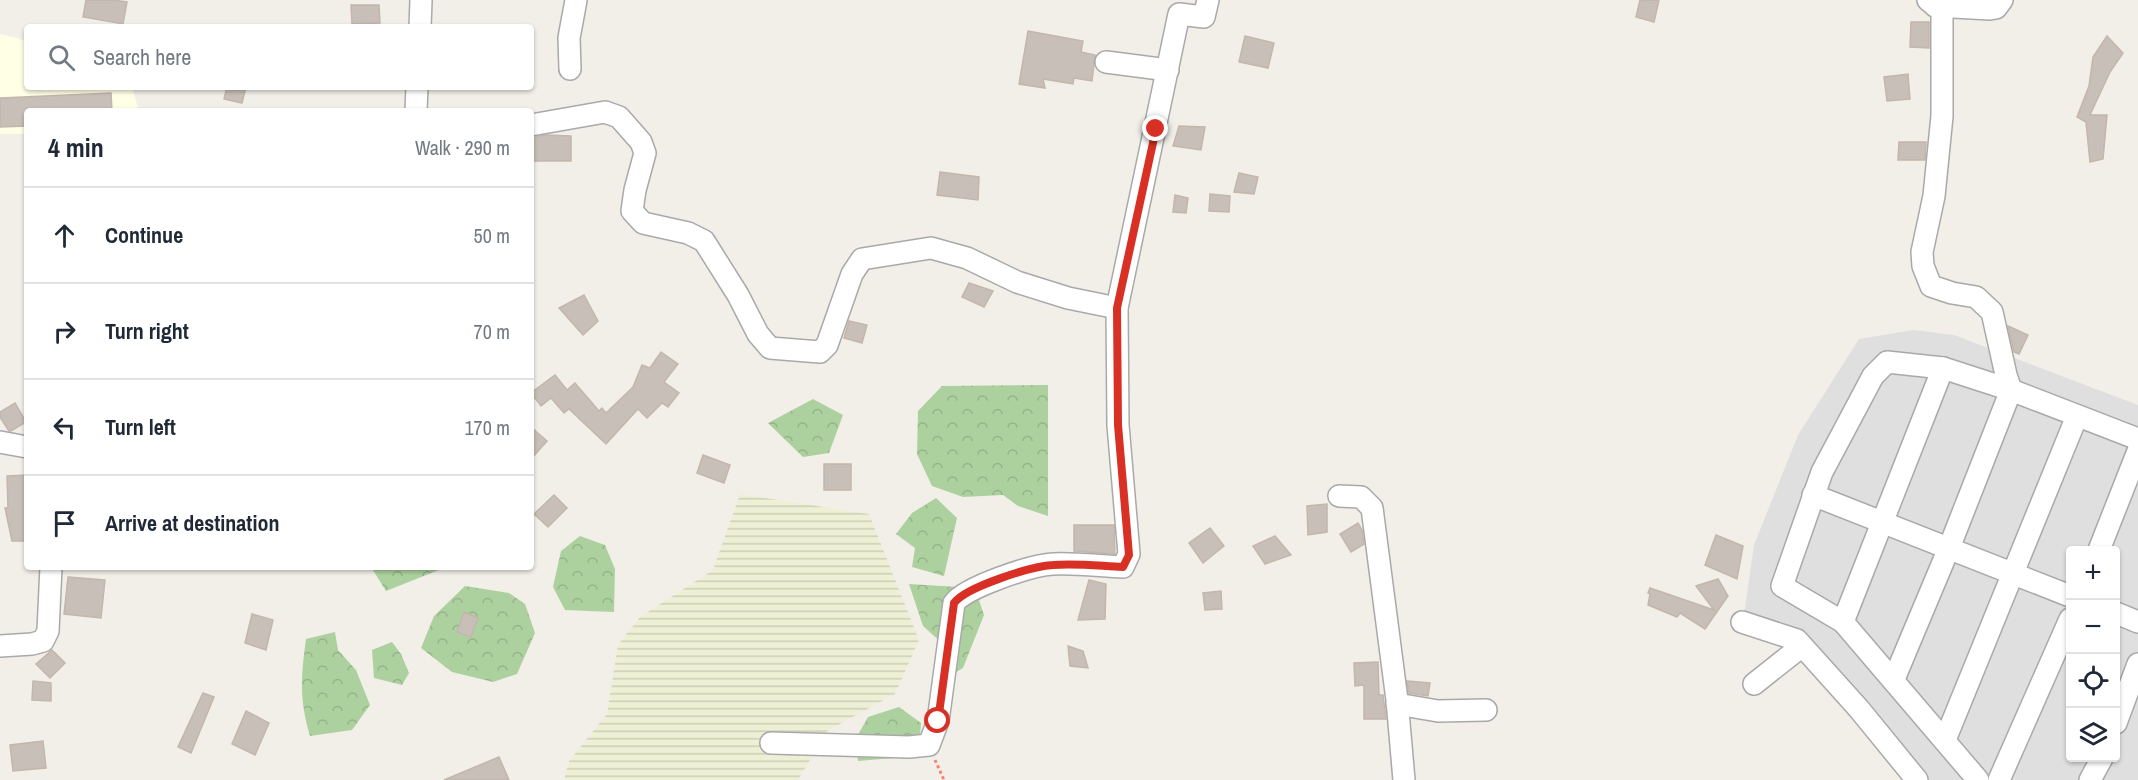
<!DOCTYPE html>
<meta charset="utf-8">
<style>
body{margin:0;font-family:"Archivo Narrow",sans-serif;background:#f6f6f7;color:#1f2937}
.controls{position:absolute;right:18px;bottom:18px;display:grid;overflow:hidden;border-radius:6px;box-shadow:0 2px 4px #0004}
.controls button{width:54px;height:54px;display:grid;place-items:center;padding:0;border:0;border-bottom:2px solid #e0e1e3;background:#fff;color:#1f2937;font:30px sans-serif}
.stop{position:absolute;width:18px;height:18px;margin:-14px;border:4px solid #d93025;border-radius:50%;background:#fff}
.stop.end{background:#d93025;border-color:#fff;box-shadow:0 2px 6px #0008}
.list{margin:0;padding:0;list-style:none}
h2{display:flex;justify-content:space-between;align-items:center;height:78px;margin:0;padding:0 24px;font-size:26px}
h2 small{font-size:20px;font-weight:400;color:#747a83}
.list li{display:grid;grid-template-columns:39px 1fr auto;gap:18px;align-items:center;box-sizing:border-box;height:96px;padding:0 24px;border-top:2px solid #e0e1e3}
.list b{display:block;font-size:22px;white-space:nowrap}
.list em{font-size:20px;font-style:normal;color:#747a83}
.icon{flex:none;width:33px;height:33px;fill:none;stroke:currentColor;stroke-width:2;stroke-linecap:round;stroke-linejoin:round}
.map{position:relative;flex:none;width:2138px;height:780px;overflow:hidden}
.search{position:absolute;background:#fff;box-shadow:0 2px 4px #0004;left:24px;top:24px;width:510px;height:66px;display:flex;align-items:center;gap:15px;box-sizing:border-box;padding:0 21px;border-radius:6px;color:#747a83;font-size:22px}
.panel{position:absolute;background:#fff;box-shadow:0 2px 4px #0004;left:24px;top:108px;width:510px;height:462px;border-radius:6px}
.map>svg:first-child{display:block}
.residential{fill:#e0dfdf;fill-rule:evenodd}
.education{fill:#ffffe5}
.farmland{fill:url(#farmland-rules)}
.forest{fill:url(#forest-crowns)}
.building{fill:#c7bfb8;stroke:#c4b6ab;stroke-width:1.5}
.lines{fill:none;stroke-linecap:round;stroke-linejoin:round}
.minor-casing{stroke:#a9a9a9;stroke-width:24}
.path{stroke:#fa8072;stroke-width:3;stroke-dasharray:3 3;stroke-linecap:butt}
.minor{stroke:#fff;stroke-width:21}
.route{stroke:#d93025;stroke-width:8}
</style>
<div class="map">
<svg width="2138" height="780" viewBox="0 0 2138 780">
<defs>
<pattern id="farmland-rules" width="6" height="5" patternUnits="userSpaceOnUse" patternTransform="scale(1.5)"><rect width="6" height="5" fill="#eef0d5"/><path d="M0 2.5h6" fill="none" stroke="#ccceb7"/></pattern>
<pattern id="forest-crowns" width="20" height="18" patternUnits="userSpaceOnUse" patternTransform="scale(1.5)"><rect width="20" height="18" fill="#add19e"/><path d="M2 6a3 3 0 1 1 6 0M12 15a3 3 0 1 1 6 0" fill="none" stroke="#95b388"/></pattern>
</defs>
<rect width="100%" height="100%" fill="#f2efe9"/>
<path class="residential" d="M 1914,330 L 1954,335 L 2138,405 L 2138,780 L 1925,780 L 1878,720 L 1744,615 L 1754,545 L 1798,435 L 1859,339 ZM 2070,550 L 2116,550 L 2116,758 L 2070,758 Z"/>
<path class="education" d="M 0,34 L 18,38 L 27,42 L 27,87 L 132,87 L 139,111 L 27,111 L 27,134 L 0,134 Z"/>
<path class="farmland" d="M 740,494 L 869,514 L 919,640 L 895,694 L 827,731 L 798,780 L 564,780 L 569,761 L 607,714 L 618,645 L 640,617 L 713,570 Z"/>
<g class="forest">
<path d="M 1048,385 L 1048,516 L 1018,506 L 1003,495 L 963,497 L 932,486 L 917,454 L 918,411 L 942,386 Z"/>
<path d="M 813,399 L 843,415 L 829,453 L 803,457 L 768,423 Z"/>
<path d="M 936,498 L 957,518 L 944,576 L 912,567 L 915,548 L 896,534 L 912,513 Z"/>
<path d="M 580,536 L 605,545 L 615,569 L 614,612 L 565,610 L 553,587 L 561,551 Z"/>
<path d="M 371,567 L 444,567 L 444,568 L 386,591 Z"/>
<path d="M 909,584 L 975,588 L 984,615 L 963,668 L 941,681 L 943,644 L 923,626 Z"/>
<path d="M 465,586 L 509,593 L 525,604 L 535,633 L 517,674 L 493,682 L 452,672 L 421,648 L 434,616 Z"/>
<path d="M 335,632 L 338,650 L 356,670 L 370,705 L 352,730 L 310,736 C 299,698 301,677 306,639 Z"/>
<path d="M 392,642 L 401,654 L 409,673 L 402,685 L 374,678 L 372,650 Z"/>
<path d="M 899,707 L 921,723 L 919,751 L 894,758 L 858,761 L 855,740 L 868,717 Z"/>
</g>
<g class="building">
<path d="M 86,0 L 113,0 L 127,2 L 123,24 L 83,17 Z"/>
<path d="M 1640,0 L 1659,0 L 1654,22 L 1636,17 Z"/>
<path d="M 351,5 L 379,5 L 380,23 L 352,24 Z"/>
<path d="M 1911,22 L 1929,22 L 1929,48 L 1910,47 Z"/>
<path d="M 1028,31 L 1083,41 L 1081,52 L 1095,55 L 1092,81 L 1074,78 L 1073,84 L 1043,79 L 1045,88 L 1019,84 Z"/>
<path d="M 1245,36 L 1274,43 L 1268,68 L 1239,62 Z"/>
<path d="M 2107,36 L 2123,53 L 2110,72 L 2090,115 L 2107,115 L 2103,159 L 2090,162 L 2086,122 L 2077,117 L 2089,86 L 2093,57 Z"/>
<path d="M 1908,74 L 1910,99 L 1887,101 L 1884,77 Z"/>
<path d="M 227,87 L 246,87 L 242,103 L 224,99 Z"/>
<path d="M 111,93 L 112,111 L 27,111 L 27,126 L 0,127 L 0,98 Z"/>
<path d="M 1179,126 L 1205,127 L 1201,150 L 1173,146 Z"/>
<path d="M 545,135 L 571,136 L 571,161 L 532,161 L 532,138 Z"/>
<path d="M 1899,142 L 1926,142 L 1925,160 L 1898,160 Z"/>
<path d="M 940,172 L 979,177 L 978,200 L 937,195 Z"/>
<path d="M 1239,173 L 1258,177 L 1254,194 L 1234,192 Z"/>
<path d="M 1210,194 L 1230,196 L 1229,212 L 1209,211 Z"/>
<path d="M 1175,195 L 1188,198 L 1186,213 L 1173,212 Z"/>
<path d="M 969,283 L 993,291 L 984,307 L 962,297 Z"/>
<path d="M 584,295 L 598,321 L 583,335 L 559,308 Z"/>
<path d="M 849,321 L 867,325 L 862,343 L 844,338 Z"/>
<path d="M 2008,326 L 2028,335 L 2019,354 L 2014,352 Z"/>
<path d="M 661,352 L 678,364 L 664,382 L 679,393 L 668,407 L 662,403 L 647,418 L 638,409 L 606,444 L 569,409 L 564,413 L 551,398 L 541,406 L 531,393 L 555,375 L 567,390 L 575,383 L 599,411 L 602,408 L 606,413 L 633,387 L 642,365 L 650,368 Z"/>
<path d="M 15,403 L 26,422 L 11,431 L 9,431 L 0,417 L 0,412 Z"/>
<path d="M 531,427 L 547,441 L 531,459 Z"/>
<path d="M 703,455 L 730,465 L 724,483 L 697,473 Z"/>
<rect x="824" y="464" width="27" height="26"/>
<path d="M 27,475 L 27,541 L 12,541 L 5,508 L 8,508 L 7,476 Z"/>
<path d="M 554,495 L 567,508 L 548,527 L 534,514 Z"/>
<path d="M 1327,504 L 1327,532 L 1308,535 L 1307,506 Z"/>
<path d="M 1358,523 L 1362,530 L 1364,544 L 1351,552 L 1340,534 Z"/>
<path d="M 1074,525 L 1114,525 L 1115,554 L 1074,551 Z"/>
<path d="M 1210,528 L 1224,546 L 1203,563 L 1189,543 Z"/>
<path d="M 1716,535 L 1743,546 L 1737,579 L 1705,565 Z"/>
<path d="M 1275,536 L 1291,555 L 1265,564 L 1253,546 Z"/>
<path d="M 68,577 L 105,580 L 101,618 L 64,614 Z"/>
<path d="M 1718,579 L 1728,596 L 1705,629 L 1680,613 L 1677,617 L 1648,605 L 1650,594 L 1648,593 L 1650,588 L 1714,610 L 1696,586 Z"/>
<path d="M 1089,580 L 1106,584 L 1105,619 L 1078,620 Z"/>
<path d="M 1221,591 L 1222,609 L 1205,610 L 1203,593 Z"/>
<path d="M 464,612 L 478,618 L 471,637 L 457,632 Z"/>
<path d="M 252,614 L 273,620 L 266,650 L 245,643 Z"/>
<path d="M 1068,646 L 1083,651 L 1088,668 L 1070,666 Z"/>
<path d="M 52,650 L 65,663 L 50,678 L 36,664 Z"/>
<path d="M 1378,662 L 1379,695 L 1383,695 L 1386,719 L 1364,719 L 1364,685 L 1355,686 L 1354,663 Z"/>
<path d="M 33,681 L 51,683 L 51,701 L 32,700 Z"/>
<path d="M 1407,681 L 1430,683 L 1428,696 L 1409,693 Z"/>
<path d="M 203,693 L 214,697 L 191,753 L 178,747 Z"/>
<path d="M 246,711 L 269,723 L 255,755 L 232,744 Z"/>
<path d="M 43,741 L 46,768 L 13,771 L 10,745 Z"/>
<path d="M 499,757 L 509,780 L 444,780 Z"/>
</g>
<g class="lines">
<g class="minor-casing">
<g id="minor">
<path d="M 1935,6 L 1990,9 L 1996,8 L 2002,0"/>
<path d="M 420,27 L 421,0"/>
<path d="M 1106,62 L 1168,70"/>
<path d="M 570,69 L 569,38 L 576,0"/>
<path d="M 416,111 L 417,87"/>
<path d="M 531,125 L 605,112 L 619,117 L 641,142 L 645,153 L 635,190 L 632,211 L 643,223 L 688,233 L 704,241 L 738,295 L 758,334 L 770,348 L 820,352 L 827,345 L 852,274 L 862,259 L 931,248 L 967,258 L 1017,282 L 1068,298 L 1117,308"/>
<path d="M 0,442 L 27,447"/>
<path d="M 1813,495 L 2070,596"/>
<path d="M 1339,496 L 1361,497 L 1372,508 L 1397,700 L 1404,780"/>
<path d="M 2099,550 L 2138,451"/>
<path d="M 2116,613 L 2138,622"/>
<path d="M 1742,622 L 1797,640 L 1859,709 L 1917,780"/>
<path d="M 1843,622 L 1943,368"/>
<path d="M 0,646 L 32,644 L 43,641 L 48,631 L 51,567"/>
<path d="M 1894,679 L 1949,548 L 2011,390 L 2006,375 L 1992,312 L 1976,297 L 1952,293 L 1931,286 L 1923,266 L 1922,252 L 1934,196 L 1942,116 L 1942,11 L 1928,0"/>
<path d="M 1754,684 L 1802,646"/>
<path d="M 1397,704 L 1438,711 L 1486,710"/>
<path d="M 2116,723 L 2138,664"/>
<path d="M 1945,740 L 2077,416"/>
<path d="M 771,743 L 909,747 L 929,745 L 938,721 L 954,603 C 966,587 1032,565 1053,564 C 1076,563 1100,566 1123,567 L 1129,554 L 1118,425 L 1117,308 L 1179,14 L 1204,17 L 1208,0"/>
<path d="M 1978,780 L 1843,622 L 1782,586 L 1822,472 L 1873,376 L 1887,362 L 1943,368 L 2011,390 L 2138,439"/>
<path d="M 1999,780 L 2070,619"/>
<path d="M 2090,780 L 2102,758"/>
</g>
</g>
<path class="path" d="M 935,760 L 944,780"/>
<use href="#minor" class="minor"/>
</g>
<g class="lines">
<path class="route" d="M 938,721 L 954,603 C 966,587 1032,566 1053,565 C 1076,563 1100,566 1123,567 L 1129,555 L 1118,425 L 1117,308 L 1156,129"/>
</g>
</svg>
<div class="controls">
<button>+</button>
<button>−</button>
<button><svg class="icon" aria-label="locate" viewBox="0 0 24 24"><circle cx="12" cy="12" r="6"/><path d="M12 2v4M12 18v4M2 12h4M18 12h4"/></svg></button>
<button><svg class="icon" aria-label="layers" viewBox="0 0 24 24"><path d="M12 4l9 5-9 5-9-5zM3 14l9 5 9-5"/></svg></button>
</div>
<div class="stop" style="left:938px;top:721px"></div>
<div class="stop end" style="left:1156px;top:129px"></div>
<div class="search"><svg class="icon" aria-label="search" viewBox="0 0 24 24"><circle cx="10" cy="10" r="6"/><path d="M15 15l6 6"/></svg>Search here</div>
<section class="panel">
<h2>4 min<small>Walk · 290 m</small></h2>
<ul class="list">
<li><svg class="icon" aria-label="ahead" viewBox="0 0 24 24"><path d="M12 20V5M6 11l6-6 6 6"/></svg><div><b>Continue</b></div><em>50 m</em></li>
<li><svg class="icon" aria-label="right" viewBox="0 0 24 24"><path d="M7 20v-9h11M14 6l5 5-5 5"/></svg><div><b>Turn right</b></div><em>70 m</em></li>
<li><svg class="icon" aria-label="left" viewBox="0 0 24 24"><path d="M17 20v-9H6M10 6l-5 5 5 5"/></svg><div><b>Turn left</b></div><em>170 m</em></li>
<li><svg class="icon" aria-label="arrive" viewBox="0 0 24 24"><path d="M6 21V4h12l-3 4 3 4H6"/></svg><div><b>Arrive at destination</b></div></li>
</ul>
</section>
</div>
